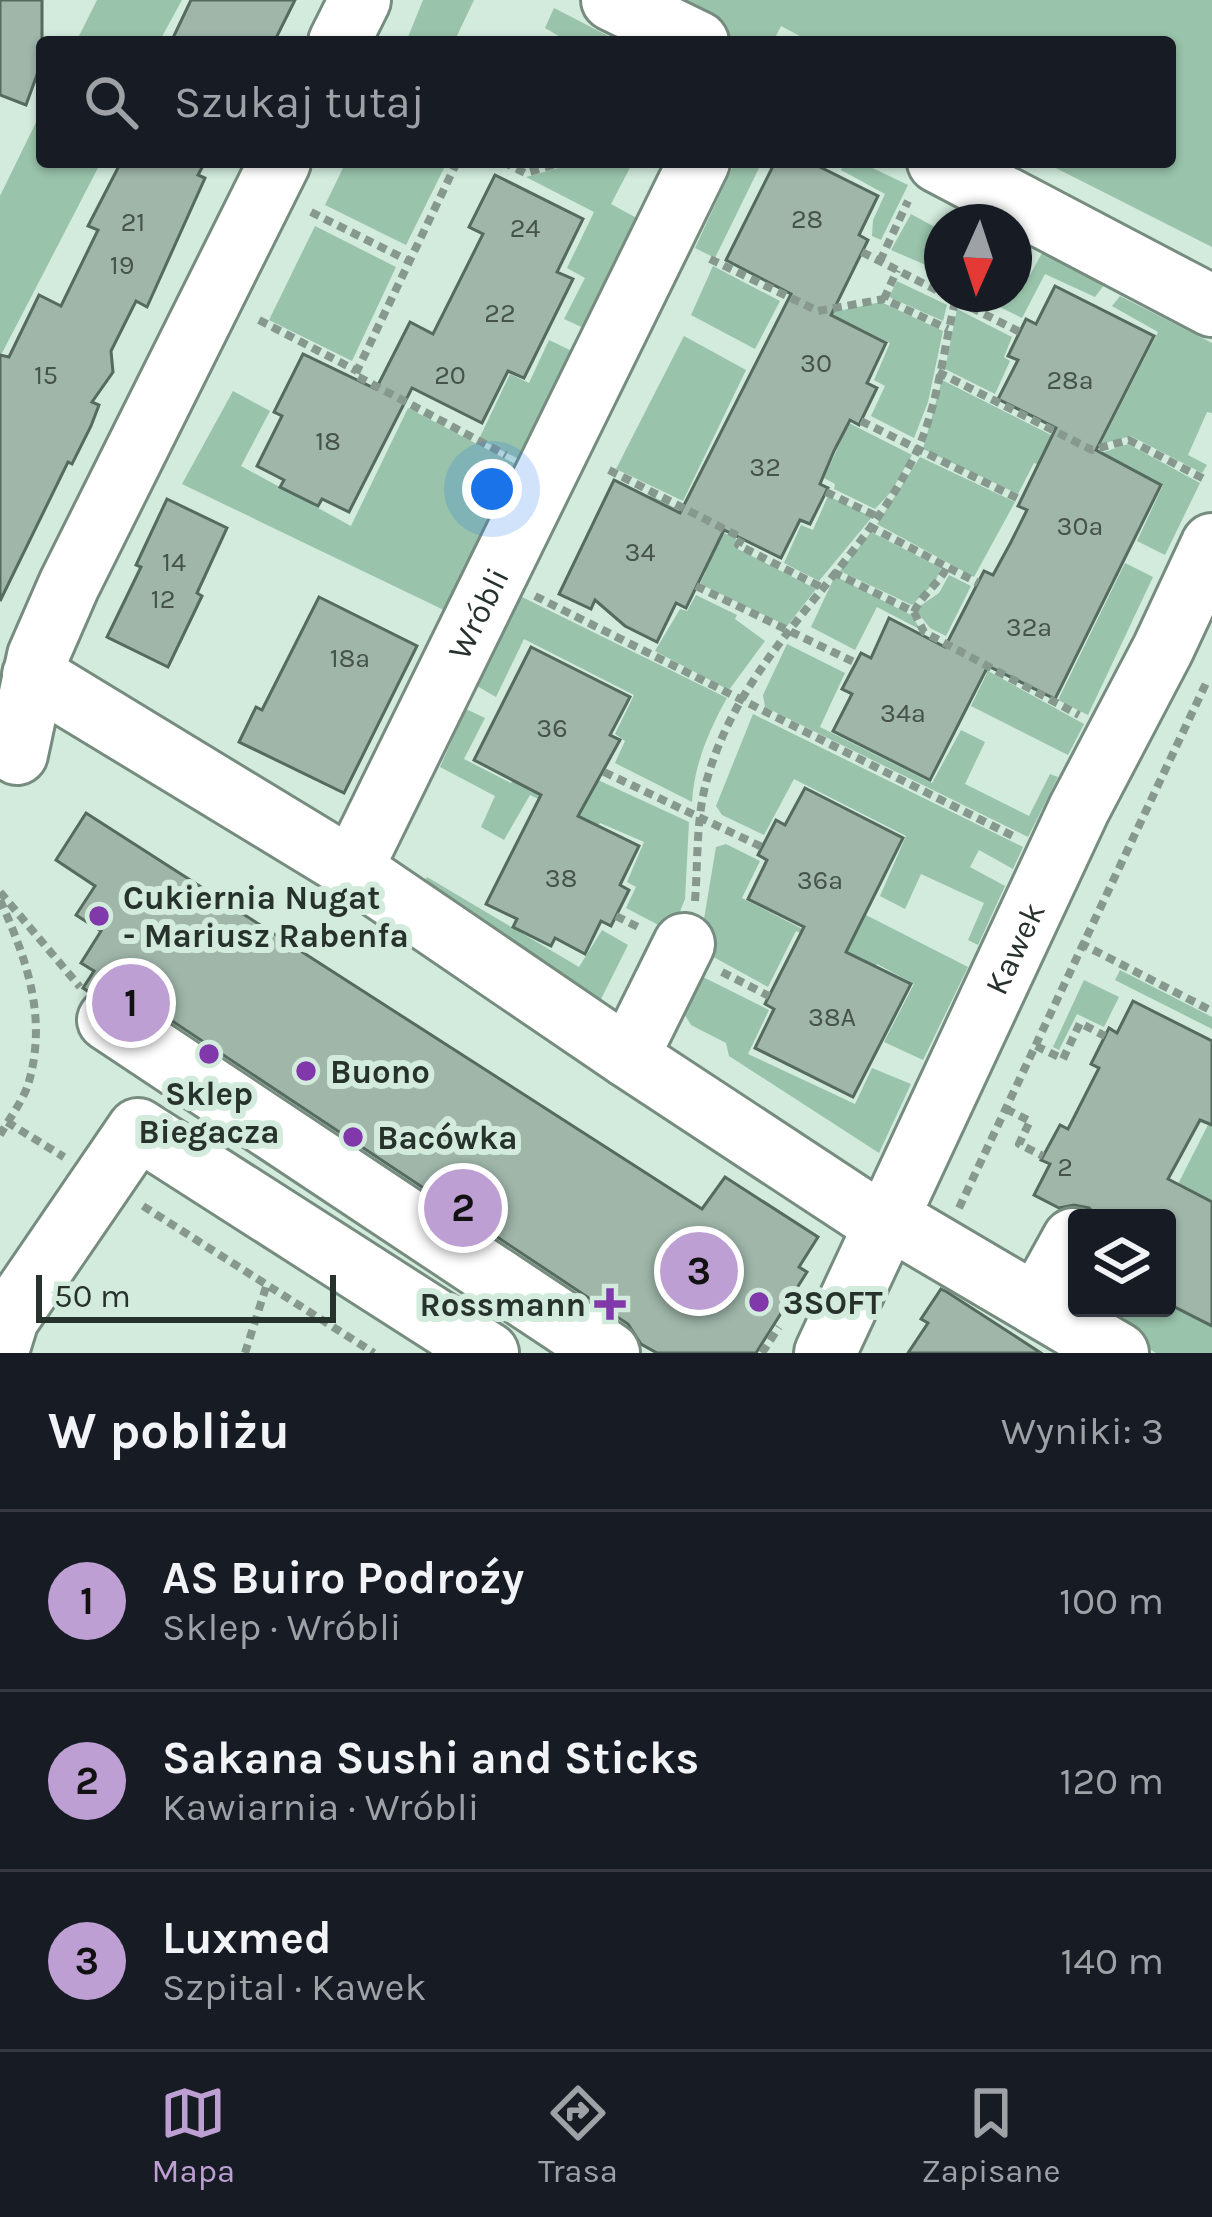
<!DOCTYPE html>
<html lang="pl">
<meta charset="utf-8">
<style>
body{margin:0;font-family:Karla,sans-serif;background:#20242c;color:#f1f3f6}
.controls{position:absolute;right:36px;bottom:36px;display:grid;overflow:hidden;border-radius:12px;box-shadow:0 3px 9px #0004}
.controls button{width:108px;height:108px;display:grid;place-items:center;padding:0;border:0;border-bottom:3px solid #363941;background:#171b24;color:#f1f3f6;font:60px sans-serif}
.compass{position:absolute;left:924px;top:204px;width:108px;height:108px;border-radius:50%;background:#171b24;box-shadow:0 3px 9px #0004;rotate:183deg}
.scale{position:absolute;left:36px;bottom:30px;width:300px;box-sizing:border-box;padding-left:12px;border:6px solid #28322c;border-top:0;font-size:33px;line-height:42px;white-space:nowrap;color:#28322c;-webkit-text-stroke:9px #d2ebdd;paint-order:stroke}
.you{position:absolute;left:492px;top:489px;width:42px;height:42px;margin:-30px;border:9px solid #fff;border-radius:50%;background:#1a73e8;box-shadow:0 0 0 18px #1a73e833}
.badge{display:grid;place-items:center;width:78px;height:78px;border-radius:50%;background:#be9fd4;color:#111;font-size:39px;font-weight:700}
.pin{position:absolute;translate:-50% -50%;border:6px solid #fff;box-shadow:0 3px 12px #0006}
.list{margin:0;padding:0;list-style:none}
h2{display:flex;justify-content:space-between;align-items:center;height:156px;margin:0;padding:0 48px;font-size:51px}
h2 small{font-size:39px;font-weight:400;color:#9ea1a6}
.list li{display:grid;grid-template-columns:78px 1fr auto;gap:36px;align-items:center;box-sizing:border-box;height:180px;padding:0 48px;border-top:3px solid #363941}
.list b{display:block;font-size:45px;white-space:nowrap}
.list p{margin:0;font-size:39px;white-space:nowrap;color:#9ea1a6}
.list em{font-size:39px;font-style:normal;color:#9ea1a6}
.icon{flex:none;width:66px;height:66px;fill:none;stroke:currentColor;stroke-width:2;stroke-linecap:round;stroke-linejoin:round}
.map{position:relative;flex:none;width:1212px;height:1353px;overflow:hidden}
.search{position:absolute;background:#171b24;box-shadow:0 3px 9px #0004;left:36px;right:36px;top:36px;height:132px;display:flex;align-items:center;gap:30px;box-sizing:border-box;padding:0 42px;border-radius:12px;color:#9ea1a6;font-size:45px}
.sheet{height:696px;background:#171b24}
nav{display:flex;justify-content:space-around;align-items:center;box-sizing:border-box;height:168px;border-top:3px solid #363941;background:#171b24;font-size:33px;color:#9ea1a6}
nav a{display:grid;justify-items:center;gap:6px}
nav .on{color:#be9fd4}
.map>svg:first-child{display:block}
.green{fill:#99c3ab}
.building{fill:#9fb6a9;stroke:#566b5f;stroke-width:3}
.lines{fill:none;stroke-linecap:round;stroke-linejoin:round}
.minor-casing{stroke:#768c7f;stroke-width:66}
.path{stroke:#87998f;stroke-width:8;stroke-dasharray:9 6;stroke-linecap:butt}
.minor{stroke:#fff;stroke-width:60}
.poi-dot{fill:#8038aa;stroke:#d2ebdd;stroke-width:4.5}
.labels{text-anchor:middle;stroke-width:12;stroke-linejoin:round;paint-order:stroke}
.number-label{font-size:27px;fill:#46534b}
.street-label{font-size:33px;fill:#28322c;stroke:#d2ebdd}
.poi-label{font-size:33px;font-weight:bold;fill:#28322c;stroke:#d2ebdd;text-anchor:start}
</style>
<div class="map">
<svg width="1212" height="1353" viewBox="0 0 1212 1353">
<rect width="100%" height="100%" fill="#d2ebdd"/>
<g class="green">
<path d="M 97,0 L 182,0 L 159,42 L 76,42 Z"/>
<path d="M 423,0 L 474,0 L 454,42 L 419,42 L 408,37 Z"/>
<path d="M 647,0 L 1212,0 L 1212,247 L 1044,162 L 1170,162 L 1170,42 L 811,42 L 781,26 L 773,42 L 736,42 Z"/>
<path d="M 554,8 L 620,42 L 569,42 L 545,28 Z"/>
<path d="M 42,110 L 42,162 L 101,162 L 0,357 L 0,196 Z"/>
<path d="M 346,162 L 447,162 L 406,245 L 325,205 Z"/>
<path d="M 580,162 L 633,162 L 611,204 L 642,221 L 588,330 L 564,319 L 585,278 L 567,268 L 594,212 L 526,177 Z"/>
<path d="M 735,162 L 762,162 L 715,258 L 695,248 Z"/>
<path d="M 845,162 L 860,162 L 908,185 L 881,240 L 872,236 L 873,220 L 885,194 L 841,170 Z"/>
<path d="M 911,214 L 942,231 L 942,272 L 891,250 Z"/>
<path d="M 315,226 L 396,267 L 352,361 L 269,320 Z"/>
<path d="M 1042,253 L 1104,285 L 1095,297 L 1045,274 L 1022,318 L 973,294 L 1014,294 L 1014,267 L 1030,275 Z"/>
<path d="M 713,266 L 780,301 L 755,349 L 691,315 Z"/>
<path d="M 897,281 L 947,305 L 943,321 L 889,297 Z"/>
<path d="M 1120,296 L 1212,343 L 1212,413 L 1207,412 L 1188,455 L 1207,465 L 1202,473 L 1131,436 L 1101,444 L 1158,332 L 1112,306 Z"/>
<path d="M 881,302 L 943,331 L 928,402 L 914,438 L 871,416 L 885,386 L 874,380 L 890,343 L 829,313 Z"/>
<path d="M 957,309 L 1012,337 L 1004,357 L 1010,361 L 995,394 L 945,369 Z"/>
<path d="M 684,336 L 746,370 L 683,501 L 616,469 Z"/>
<path d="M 549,340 L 576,353 L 523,461 L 479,439 L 510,374 L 529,383 Z"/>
<path d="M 942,380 L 1059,439 L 1045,467 L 1034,463 L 1018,494 L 923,449 Z"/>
<path d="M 233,391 L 270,411 L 241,466 L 351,526 L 408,408 L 519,466 L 448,612 L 182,484 Z"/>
<path d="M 849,423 L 912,455 L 891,492 L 875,509 L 834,489 L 835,484 L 824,478 Z"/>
<path d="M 1128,444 L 1200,483 L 1165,555 L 1137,541 L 1163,485 L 1101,453 Z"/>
<path d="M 920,457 L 1015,502 L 974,577 L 877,524 Z"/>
<path d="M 650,495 L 736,539 L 734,547 L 816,589 L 787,626 L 700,584 L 706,571 L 697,567 L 646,501 Z"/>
<path d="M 828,496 L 872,517 L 819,581 L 784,563 L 801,525 L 813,530 Z"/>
<path d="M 871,532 L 941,568 L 935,582 L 912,605 L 840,571 Z"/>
<path d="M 1125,563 L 1153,577 L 1088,715 L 1058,700 Z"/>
<path d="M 949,575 L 971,586 L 946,636 L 930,628 L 918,613 L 920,606 L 939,593 Z"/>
<path d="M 835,576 L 911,615 L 921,630 L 877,607 L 855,650 L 811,627 Z"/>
<path d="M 696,595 L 737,615 L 735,619 L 765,641 L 729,690 L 655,651 L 680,609 L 687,611 Z"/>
<path d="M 520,596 L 727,698 C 709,730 694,765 692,802 L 615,763 L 625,741 L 615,734 L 634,695 L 524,639 L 496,697 L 477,686 Z"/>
<path d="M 923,635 L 1084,724 L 1068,755 L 971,706 L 987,673 L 922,639 Z"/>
<path d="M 787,644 L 845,673 L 820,727 L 932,783 L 961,730 L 985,742 L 965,784 L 1029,816 L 1050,774 L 1058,777 L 1028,837 L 765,707 L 763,695 Z"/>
<path d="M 466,709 L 485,718 L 464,759 L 511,783 L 515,778 L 580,810 L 598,780 L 689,822 L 685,899 L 672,932 L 626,908 L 636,887 L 627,882 L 644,842 L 600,823 L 597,827 L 530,795 L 504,840 L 481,827 L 495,796 L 440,767 Z"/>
<path d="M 753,714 L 1023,847 L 1013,869 L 979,850 L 970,867 L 1005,886 L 978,945 L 968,940 L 984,903 L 921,874 L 905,909 L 880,896 L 906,836 L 794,779 L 764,835 L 722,815 L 716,806 Z"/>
<path d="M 726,844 L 760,861 L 742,898 L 847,952 L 866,915 L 968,967 L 923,1060 L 884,1042 L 914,984 L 877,964 L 873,970 L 796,931 L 768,987 L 708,954 L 700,943 L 716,847 Z"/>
<path d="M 427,877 L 579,967 L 602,930 L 628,945 L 597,1007 L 419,887 Z"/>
<path d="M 1120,970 L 1212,1017 L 1212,1029 L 1115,980 Z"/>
<path d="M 695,973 L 769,1010 L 748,1054 L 855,1104 L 872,1068 L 911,1084 L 879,1153 L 729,1056 L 726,1043 L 691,1025 L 683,1012 Z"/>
<path d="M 1084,980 L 1119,997 L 1104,1027 L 1077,1014 L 1059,1050 L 1053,1047 Z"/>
<path d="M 1212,1117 L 1212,1202 L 1178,1184 Z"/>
<path d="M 1167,1303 L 1212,1326 L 1212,1353 L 1156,1353 L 1085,1308 L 1167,1308 Z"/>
</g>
<g class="building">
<path d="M 0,0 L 42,0 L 42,61 L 26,105 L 0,95 Z"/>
<path d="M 191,0 L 295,0 L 274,42 L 171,42 Z"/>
<path d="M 121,162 L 205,162 L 198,175 L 205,178 L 147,307 L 136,301 L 111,351 L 113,372 L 92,402 L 99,405 L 91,426 L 72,464 L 68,462 L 0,601 L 0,355 L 9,357 L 39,295 L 61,306 L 98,230 L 88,226 Z"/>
<path d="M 775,162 L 810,162 L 878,196 L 859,235 L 868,240 L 831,315 L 886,343 L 867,383 L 877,388 L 859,425 L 850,420 L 834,451 L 820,484 L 828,488 L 810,524 L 800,520 L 781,558 L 724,530 L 686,608 L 676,603 L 657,642 L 625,626 L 595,600 L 591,609 L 559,594 L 614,480 L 680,513 L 791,294 L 726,260 Z"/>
<path d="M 495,175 L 583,219 L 557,272 L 573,279 L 524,378 L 508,371 L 482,423 L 412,388 L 349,512 L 322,499 L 318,506 L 280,487 L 284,480 L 257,466 L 282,416 L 274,412 L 303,354 L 376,389 L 410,322 L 433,334 L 483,234 L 469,227 Z"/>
<path d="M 1055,286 L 1154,336 L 1096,450 L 1161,485 L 1055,699 L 988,666 L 930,780 L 833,731 L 852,694 L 842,689 L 861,653 L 871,658 L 889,618 L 945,647 L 984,571 L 993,575 L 1011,542 L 1027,510 L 1018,506 L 1056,428 L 998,399 L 1018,360 L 1008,356 L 1026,319 L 1036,324 Z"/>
<path d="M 167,499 L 227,528 L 197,593 L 202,596 L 168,667 L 107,637 L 141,567 L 136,565 Z"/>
<path d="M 319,597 L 417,646 L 344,793 L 239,742 L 256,707 L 262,710 Z"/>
<path d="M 531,647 L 630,697 L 610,735 L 620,740 L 578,816 L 639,846 L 620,885 L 629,890 L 611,926 L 601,921 L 585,954 L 555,938 L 551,946 L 513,927 L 517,919 L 486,904 L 541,795 L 474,760 Z"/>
<path d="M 805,788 L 903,838 L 846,952 L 911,984 L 853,1097 L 755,1048 L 774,1009 L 765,1004 L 804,927 L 748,899 L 767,860 L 758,855 L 776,820 L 785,825 Z"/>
<path d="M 86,813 L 702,1209 L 725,1177 L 818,1237 L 799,1267 L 807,1272 L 756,1353 L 657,1353 L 641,1344 L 628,1324 L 127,991 L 111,986 L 89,992 L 83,988 L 94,971 L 81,963 L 101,931 L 76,915 L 95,886 L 56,860 Z"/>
<path d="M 1133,1001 L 1212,1041 L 1212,1125 L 1200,1120 L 1168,1179 L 1212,1202 L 1212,1326 L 1167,1303 L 1167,1218 L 1099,1218 L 1089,1208 L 1074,1205 L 1059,1208 L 1034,1195 L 1050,1164 L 1041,1160 L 1060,1125 L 1068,1129 L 1099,1068 L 1091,1064 L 1109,1028 L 1117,1033 Z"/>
<path d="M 941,1289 L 947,1292 L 1041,1353 L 908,1353 L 928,1323 L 921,1319 Z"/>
</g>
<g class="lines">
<g class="minor-casing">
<g id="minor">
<path d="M 612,0 L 698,42"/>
<path d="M 339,42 L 360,0"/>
<path d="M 938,162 L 1212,306"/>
<path d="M 33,675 L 352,869 L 628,1057"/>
<path d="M 17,754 L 38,656 L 69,585 L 280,162"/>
<path id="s1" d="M 352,869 L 699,162"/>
<path d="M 684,944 L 628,1057 L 885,1226"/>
<path d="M 108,1020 L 609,1353"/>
<path d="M 889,1218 L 1118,1353"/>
<path d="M 1037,1304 L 1073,1239"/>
<path d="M 0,1345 L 8,1319 L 138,1129 L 488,1353"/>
<path id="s2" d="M 825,1353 L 1079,809 L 1163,649 L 1212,544"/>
</g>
</g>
<g class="path">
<path d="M 457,162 L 355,375 L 506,455"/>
<path d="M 503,162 L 525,173 L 564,162"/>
<path d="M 311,212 L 409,261"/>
<path d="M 862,252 L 942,293"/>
<path d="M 710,259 L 818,311 L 884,299 L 948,329"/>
<path d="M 880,261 L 908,201"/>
<path d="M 944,294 L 1020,332"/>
<path d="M 884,299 L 897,270"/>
<path d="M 259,320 L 357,371"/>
<path d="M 938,372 L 1092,450 L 1129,440 L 1206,480"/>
<path d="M 861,421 L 1021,500"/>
<path d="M 609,470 L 742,538 L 738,545 L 821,587"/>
<path d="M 826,492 L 876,516"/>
<path d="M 869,526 L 978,583"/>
<path d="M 833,572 L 914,612 L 924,632 L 1079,715"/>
<path d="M 696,586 L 856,663"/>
<path d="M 535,596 L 1015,837"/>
<path d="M 914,612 C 921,595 938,585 947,567"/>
<path d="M 604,772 L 762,847"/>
<path d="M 0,892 L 80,987"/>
<path d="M 0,900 C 27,960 48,1018 28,1085 C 22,1102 9,1119 0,1135"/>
<path d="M 695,901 C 698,862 696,820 706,783 C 740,655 854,575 912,461 C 938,412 943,348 957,294"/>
<path d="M 616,916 L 640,928"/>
<path d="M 1080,943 L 1212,1011"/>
<path d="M 722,972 L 769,996"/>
<path d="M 1036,1046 L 1063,1059 L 1080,1023 L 1105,1036"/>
<path d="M 1006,1109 L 1030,1121 L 1019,1144 L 1043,1156"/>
<path d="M 7,1122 L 64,1157"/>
<path d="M 143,1206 L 374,1353"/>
<path d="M 959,1208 L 1208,679"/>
<path d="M 245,1353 L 267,1284"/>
<path d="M 762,1353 L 779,1327"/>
</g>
<use href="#minor" class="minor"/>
</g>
<g class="poi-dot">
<circle cx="99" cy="916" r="12"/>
<circle cx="209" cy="1054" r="12"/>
<circle cx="306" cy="1071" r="12"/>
<circle cx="353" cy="1137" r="12"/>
<circle cx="759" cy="1302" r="12"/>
<path d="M604 1286h12v12h12v12h-12v12h-12v-12h-12v-12h12z"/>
</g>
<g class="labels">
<g class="number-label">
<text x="807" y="228">28</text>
<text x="133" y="231">21</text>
<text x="525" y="237">24</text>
<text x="122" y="274">19</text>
<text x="500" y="322">22</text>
<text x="816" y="372">30</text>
<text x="46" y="384">15</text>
<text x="450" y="384">20</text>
<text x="1070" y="389">28a</text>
<text x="328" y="450">18</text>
<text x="765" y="476">32</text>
<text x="1080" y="535">30a</text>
<text x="640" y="561">34</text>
<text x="174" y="571">14</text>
<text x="163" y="608">12</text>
<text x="1029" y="636">32a</text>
<text x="350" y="667">18a</text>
<text x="903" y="722">34a</text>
<text x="552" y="737">36</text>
<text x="561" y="887">38</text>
<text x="820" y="889">36a</text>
<text x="832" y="1026">38A</text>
<text x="1065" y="1176">2</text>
</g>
<g class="street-label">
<text dy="12" stroke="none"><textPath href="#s1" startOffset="285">Wróbli</textPath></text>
<text dy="12" stroke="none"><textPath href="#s2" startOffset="447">Kawek</textPath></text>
</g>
<g class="poi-label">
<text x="123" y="909">Cukiernia Nugat<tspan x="123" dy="38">- Mariusz Rabenfa</tspan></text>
<text x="330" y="1083">Buono</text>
<text x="209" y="1105" text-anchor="middle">Sklep<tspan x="209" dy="38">Biegacza</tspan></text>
<text x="377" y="1149">Bacówka</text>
<text x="783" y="1314">3SOFT</text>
<text x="586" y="1316" text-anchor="end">Rossmann</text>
</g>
</g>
</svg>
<div class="controls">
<button><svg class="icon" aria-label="layers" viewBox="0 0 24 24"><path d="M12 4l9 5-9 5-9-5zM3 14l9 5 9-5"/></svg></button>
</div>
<svg class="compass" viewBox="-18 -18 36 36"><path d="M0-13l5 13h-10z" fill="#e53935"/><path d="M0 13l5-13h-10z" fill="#9ea1a6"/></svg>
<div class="scale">50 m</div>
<div class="you"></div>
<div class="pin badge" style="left:131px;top:1003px">1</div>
<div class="pin badge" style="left:463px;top:1208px">2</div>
<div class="pin badge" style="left:699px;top:1271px">3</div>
<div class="search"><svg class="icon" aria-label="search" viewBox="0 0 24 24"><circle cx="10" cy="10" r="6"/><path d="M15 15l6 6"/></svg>Szukaj tutaj</div>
</div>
<section class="sheet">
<h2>W pobliżu<small>Wyniki: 3</small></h2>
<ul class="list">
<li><span class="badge">1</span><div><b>AS Buiro Podroźy</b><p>Sklep · Wróbli</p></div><em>100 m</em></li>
<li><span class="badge">2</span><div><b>Sakana Sushi and Sticks</b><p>Kawiarnia · Wróbli</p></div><em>120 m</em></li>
<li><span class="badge">3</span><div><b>Luxmed</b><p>Szpital · Kawek</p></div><em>140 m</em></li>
</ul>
</section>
<nav>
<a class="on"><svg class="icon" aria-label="map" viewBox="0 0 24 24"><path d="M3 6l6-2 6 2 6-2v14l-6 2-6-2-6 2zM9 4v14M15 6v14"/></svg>Mapa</a>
<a><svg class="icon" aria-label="directions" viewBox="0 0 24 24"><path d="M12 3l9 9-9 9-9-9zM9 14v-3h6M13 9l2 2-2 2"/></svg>Trasa</a>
<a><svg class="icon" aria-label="saved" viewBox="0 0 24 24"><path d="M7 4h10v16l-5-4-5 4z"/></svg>Zapisane</a>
</nav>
